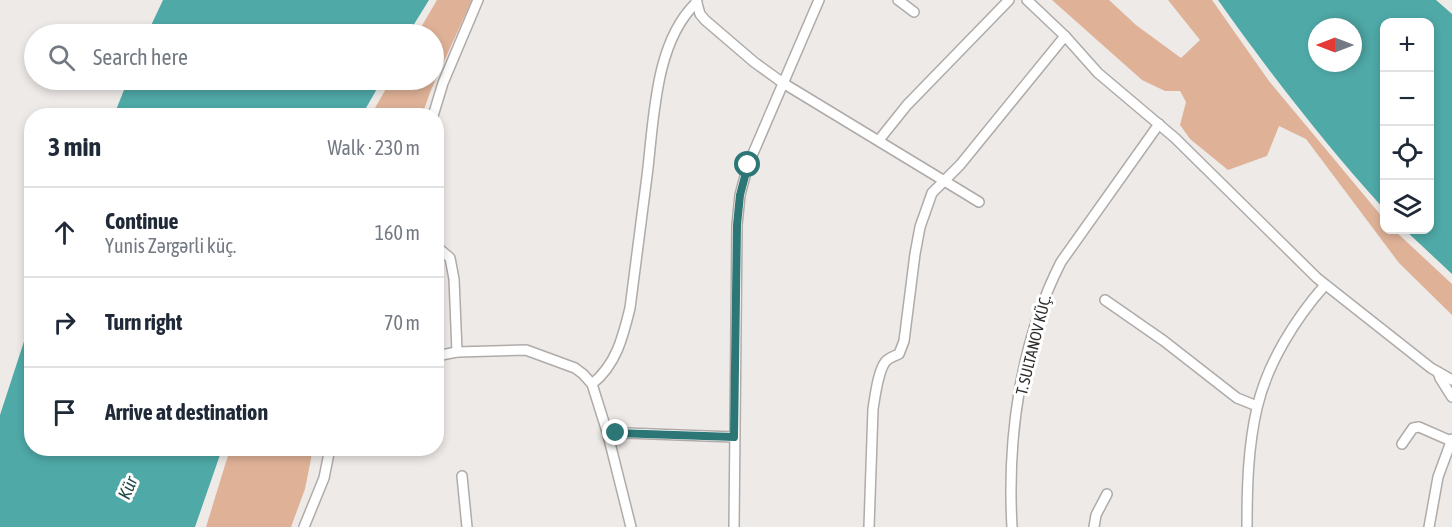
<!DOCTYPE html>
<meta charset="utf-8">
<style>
body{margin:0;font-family:"Asap Condensed",sans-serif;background:#f2f2f3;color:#1f2937}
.controls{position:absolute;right:18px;top:18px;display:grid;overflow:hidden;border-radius:12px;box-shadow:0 3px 9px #0003}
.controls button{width:54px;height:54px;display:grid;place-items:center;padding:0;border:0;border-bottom:2px solid #e0e1e3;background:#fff;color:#1f2937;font:30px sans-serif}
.compass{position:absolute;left:1308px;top:18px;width:54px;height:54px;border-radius:50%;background:#fff;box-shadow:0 3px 9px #0003;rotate:270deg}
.stop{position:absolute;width:18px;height:18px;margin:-14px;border:4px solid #2c7675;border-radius:50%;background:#fff}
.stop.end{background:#2c7675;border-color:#fff;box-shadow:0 2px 6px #0008}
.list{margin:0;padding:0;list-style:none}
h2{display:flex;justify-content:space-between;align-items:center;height:78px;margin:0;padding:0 24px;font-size:26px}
h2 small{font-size:20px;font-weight:400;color:#747a83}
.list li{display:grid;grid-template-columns:39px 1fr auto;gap:18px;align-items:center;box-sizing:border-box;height:90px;padding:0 24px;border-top:2px solid #e0e1e3}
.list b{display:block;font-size:22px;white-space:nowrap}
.list p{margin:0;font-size:20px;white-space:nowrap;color:#747a83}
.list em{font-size:20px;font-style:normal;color:#747a83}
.icon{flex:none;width:33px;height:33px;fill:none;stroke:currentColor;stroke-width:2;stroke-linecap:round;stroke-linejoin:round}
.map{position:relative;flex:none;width:1452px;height:527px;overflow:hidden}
.search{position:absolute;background:#fff;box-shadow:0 3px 9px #0003;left:24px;top:24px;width:420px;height:66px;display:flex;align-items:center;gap:15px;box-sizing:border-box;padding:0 21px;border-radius:33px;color:#747a83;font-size:22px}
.panel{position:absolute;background:#fff;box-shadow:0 3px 9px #0003;left:24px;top:108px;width:420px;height:348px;border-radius:24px}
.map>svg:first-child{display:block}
.green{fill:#dfb298}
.water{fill:#4fa9a7;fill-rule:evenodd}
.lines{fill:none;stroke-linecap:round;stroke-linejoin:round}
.minor-casing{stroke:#afaba9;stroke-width:12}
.minor{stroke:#fff;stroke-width:9}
.route{stroke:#2c7675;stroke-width:8}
.labels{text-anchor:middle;stroke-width:6;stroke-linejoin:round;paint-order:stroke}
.street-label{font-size:16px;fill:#2e2c2b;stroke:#fff}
.water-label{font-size:18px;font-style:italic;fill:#214a49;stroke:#fff}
</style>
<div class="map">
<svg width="1452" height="527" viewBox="0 0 1452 527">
<rect width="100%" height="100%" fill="#eeeae8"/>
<g class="green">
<path d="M 437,0 L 472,0 L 431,90 L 422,115 L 371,115 L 391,80 L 434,80 L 434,34 L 417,34 Z"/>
<path d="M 1052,0 L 1109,0 L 1136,25 L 1181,58 L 1200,40 L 1168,0 L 1212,0 L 1269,81 L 1384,219 L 1384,230 L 1394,230 L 1452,284 L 1452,315 L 1399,263 L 1306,139 L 1279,126 L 1267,156 L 1228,170 L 1190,139 L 1180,125 L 1186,102 L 1180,91 L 1165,91 L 1142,80 Z"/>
<path d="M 230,449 L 313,449 L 305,489 L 291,527 L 206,527 Z"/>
</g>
<g class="water">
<path d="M 163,0 L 429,0 L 408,34 L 147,34 Z"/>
<path d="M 1218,0 L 1436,0 L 1452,14 L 1452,274 L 1405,230 L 1430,230 L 1430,22 L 1384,22 L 1384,209 C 1324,143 1269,72 1218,0 ZM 1317,27 L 1353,27 L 1353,63 L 1317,63 Z"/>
<path d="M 128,80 L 382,80 L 362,115 L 114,115 Z"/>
<path d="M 31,320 L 32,448 L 222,449 L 195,527 L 0,527 L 0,415 Z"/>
</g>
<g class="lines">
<g class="minor-casing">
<g id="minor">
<path d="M 696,0 L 700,14 L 705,20 L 754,62 L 783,83 L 979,202"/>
<path d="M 898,0 L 914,12"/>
<path d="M 1027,0 L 1065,36 L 1098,73 L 1175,138 L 1317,278 L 1431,368 L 1452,380"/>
<path d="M 433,116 L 443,83 L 478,0"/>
<path d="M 879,140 L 907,105 L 1009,0"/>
<path d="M 436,246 L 450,258 L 454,279 L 457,352"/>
<path d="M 1105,300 L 1164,341 L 1237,398 L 1257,406"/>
<path d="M 436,356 L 457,352 L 526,350 L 575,368 L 583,374 L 592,384 L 608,435 L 631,527"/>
<path d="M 1438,372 L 1440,378 L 1452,397"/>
<path d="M 592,384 C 616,365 623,337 630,308 C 636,264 641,220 647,176 C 654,121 654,42 697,2"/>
<path d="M 608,435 L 626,433 L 734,437"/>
<path d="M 1402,444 L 1413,428 L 1419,427 L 1451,441"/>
<path d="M 462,476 L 467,527"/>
<path d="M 304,527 L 324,478 L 330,448"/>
<path d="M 734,527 L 737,225 L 740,195 L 748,165 L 819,0"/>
<path d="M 869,527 L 873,409 C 875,397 878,370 886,361 C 889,358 894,356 899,354 L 904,341 L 915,254 L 920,227 L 932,193 L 960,165 L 1065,36"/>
<path d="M 1012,527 C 1007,438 1020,342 1061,262 L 1159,124"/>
<path d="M 1094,527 L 1096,515 L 1107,494"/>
<path d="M 1247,527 C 1247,487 1248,447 1257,408 C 1267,364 1295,319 1325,285"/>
<path d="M 1429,527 L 1438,477 L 1452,439"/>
</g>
</g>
<use href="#minor" class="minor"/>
</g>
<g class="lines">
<path class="route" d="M 616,433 L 734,437 L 737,225 L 740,195 L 748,165"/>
</g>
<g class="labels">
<g class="street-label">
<text transform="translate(1033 345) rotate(-76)" y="6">T. SULTANOV KÜÇ.</text>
</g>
<g class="water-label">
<text transform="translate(128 488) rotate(-67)" y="6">Kür</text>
</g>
</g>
</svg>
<div class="controls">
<button>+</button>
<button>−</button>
<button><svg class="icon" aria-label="locate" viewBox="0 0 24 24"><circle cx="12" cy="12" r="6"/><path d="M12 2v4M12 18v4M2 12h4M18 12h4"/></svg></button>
<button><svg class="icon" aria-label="layers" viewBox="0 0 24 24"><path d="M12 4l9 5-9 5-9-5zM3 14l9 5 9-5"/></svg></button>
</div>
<svg class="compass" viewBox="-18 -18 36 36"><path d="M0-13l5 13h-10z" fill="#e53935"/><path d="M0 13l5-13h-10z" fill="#747a83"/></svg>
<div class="stop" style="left:748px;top:165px"></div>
<div class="stop end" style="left:616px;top:433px"></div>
<div class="search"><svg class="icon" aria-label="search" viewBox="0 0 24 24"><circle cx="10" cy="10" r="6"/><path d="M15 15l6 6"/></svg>Search here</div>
<section class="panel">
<h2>3 min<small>Walk · 230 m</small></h2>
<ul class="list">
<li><svg class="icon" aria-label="ahead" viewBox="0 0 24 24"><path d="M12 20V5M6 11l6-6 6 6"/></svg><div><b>Continue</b><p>Yunis Zərgərli küç.</p></div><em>160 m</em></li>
<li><svg class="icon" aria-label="right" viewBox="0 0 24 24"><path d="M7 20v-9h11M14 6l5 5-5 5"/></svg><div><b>Turn right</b></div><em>70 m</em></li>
<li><svg class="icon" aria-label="arrive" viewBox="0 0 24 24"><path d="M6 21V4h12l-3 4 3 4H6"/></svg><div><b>Arrive at destination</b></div></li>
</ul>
</section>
</div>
